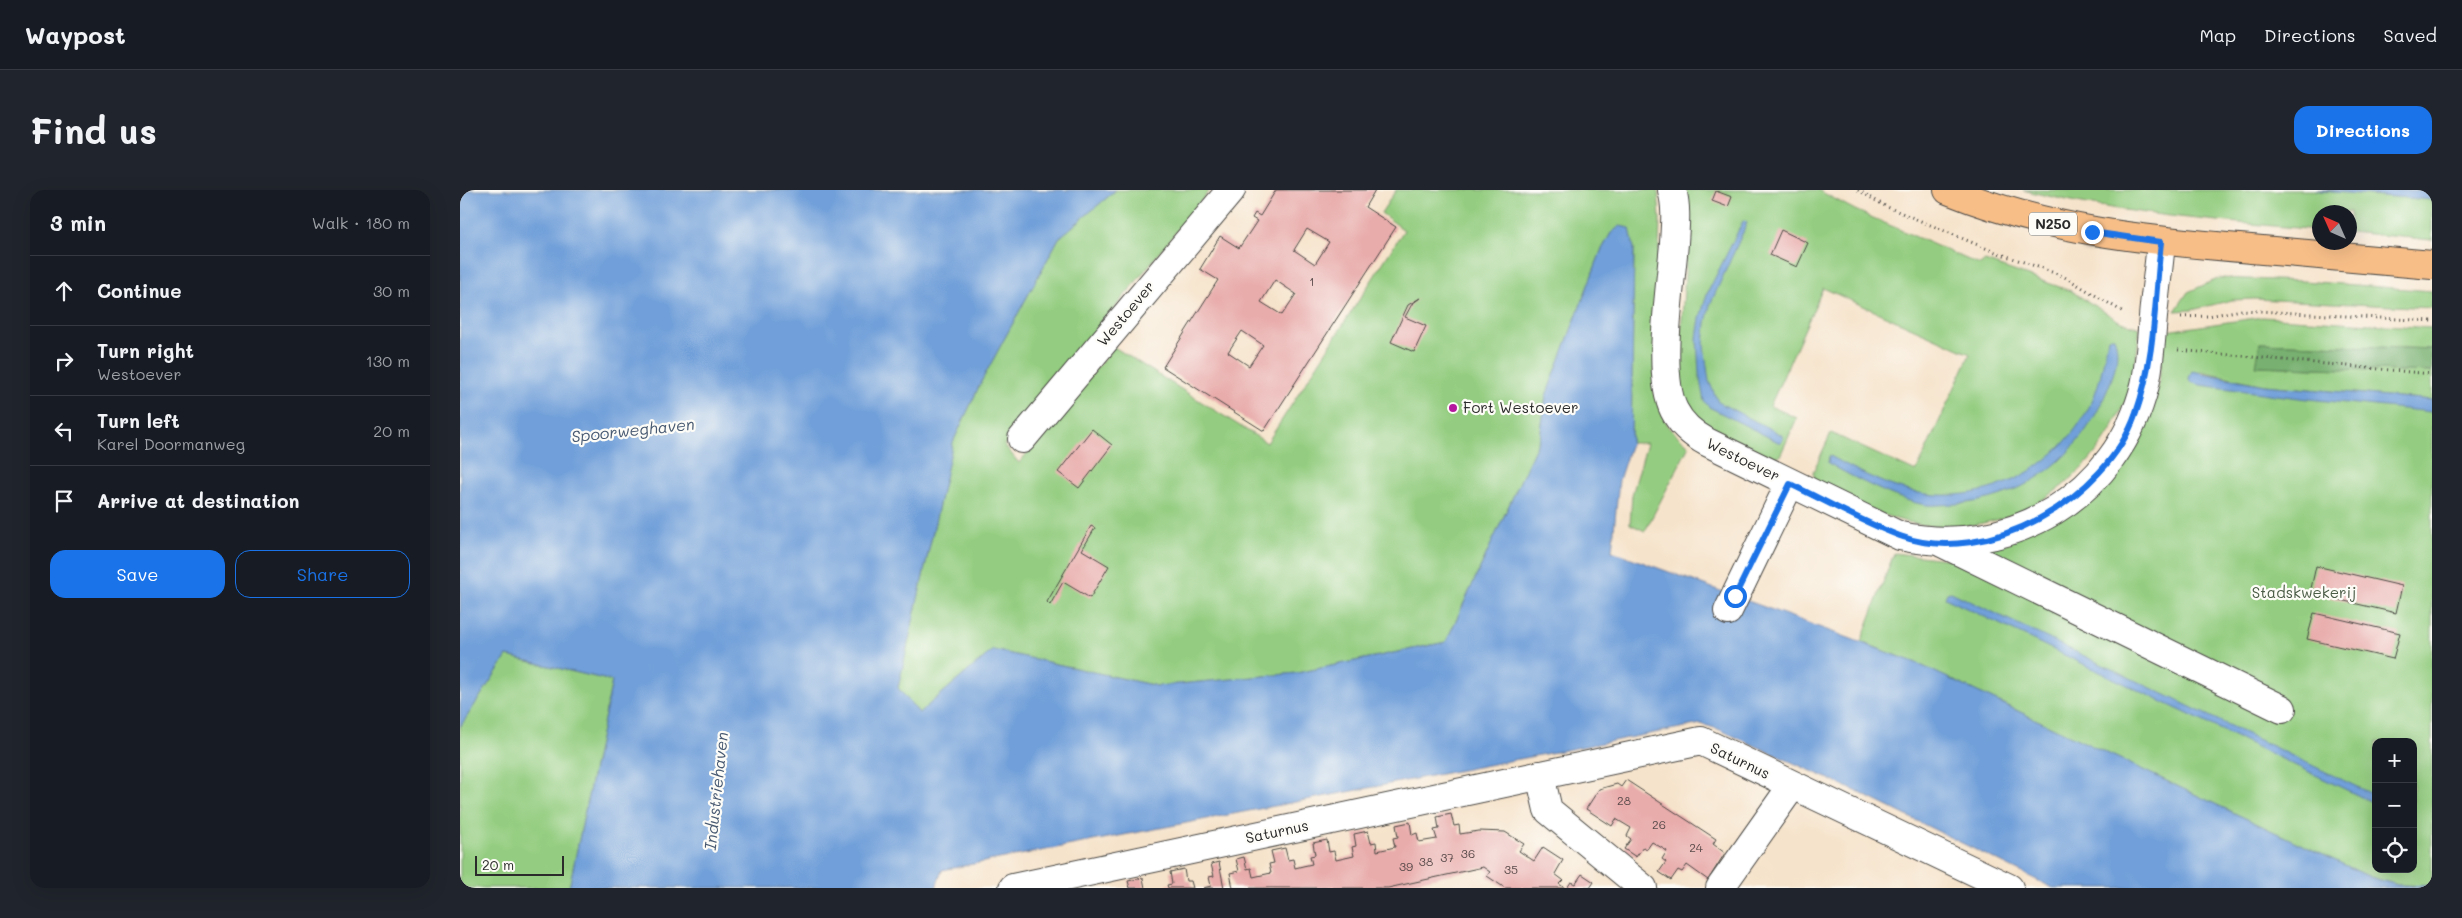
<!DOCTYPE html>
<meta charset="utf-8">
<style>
body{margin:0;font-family:Mali,sans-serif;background:#20242c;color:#f1f3f6}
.controls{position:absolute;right:15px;bottom:15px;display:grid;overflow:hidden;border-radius:10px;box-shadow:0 5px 20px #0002}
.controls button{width:45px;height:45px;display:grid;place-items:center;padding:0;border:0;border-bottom:1px solid #363941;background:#171b24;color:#f1f3f6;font:25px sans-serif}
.compass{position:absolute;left:1852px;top:15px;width:45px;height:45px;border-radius:50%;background:#171b24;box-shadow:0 5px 20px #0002;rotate:315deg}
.scale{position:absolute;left:15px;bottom:12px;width:89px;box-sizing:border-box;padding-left:5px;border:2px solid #2b2b2b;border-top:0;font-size:14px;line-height:18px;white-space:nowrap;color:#2b2b2b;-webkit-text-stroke:4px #fdfcf7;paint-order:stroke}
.stop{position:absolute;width:15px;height:15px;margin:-11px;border:4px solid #1a73e8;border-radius:50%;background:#fff}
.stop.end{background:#1a73e8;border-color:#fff;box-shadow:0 1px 5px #0008}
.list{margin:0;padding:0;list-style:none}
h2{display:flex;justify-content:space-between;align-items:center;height:65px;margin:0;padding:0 20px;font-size:21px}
h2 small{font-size:16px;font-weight:400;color:#9ea1a6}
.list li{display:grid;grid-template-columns:32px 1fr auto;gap:15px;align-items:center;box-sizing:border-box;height:70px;padding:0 20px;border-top:1px solid #363941}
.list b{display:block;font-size:19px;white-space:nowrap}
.list p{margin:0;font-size:16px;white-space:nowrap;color:#9ea1a6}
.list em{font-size:16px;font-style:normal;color:#9ea1a6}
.actions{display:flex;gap:10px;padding:15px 20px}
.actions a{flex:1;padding:11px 0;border:1px solid #1a73e8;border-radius:15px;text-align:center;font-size:18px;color:#1a73e8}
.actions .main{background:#1a73e8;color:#fff}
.icon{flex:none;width:28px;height:28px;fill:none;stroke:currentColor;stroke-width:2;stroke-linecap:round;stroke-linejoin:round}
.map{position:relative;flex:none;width:1972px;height:698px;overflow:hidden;border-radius:15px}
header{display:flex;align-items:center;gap:30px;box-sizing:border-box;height:70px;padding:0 25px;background:#171b24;border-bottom:1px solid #363941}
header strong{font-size:24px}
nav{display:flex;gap:28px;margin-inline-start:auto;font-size:18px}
.intro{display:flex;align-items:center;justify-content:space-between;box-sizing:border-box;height:120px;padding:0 30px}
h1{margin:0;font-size:35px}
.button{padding:12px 22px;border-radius:15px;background:#1a73e8;color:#fff;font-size:18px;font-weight:700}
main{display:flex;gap:30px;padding:0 30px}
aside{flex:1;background:#171b24;border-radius:15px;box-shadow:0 5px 20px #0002}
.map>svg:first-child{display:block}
.green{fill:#94cd81;stroke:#607c56;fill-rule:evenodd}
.forest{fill:#77b06f;stroke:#516e4d}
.water{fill:#709fd9;stroke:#4e6582}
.building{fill:#e8acab;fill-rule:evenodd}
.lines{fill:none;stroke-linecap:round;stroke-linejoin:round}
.minor-casing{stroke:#494743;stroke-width:30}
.major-casing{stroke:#494743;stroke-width:30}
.path{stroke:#494743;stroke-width:3;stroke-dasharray:1 4;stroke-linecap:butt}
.minor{stroke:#fff;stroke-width:28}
.major{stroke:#f7be88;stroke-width:28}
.route{stroke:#1a73e8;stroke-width:6}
.poi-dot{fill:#b5179e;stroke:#fdfcf7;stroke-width:2}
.labels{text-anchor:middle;stroke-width:4.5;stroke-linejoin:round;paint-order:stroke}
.number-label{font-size:12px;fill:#5a4b4b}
.shield{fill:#fdfcf7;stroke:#6a6a68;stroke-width:1}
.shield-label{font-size:14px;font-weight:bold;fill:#2b2b2b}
.street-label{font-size:15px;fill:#2b2b2b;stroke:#fdfcf7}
.poi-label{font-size:15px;fill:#2b2b2b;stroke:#fdfcf7;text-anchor:start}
.park-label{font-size:15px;fill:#4a5c45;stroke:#fdfcf7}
.water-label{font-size:16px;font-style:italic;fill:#475971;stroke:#fdfcf7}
</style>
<header>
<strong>Waypost</strong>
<nav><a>Map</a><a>Directions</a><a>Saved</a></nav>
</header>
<div class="intro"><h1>Find us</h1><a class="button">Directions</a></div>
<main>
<aside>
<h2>3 min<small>Walk · 180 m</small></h2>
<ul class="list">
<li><svg class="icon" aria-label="ahead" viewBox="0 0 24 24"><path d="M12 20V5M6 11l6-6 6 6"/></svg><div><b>Continue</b></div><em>30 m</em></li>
<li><svg class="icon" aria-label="right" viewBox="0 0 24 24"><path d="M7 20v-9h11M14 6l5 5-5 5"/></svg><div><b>Turn right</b><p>Westoever</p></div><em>130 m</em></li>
<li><svg class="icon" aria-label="left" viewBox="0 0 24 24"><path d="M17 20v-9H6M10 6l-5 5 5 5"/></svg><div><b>Turn left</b><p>Karel Doormanweg</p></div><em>20 m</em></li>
<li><svg class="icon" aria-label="arrive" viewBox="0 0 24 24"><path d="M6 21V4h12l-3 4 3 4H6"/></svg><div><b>Arrive at destination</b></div></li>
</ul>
<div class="actions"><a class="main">Save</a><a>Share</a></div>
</aside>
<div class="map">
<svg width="1972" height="698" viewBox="0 0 1972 698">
<rect width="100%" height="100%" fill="#fdfcf7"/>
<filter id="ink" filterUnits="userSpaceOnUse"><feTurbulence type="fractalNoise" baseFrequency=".02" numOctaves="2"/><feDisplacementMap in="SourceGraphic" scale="10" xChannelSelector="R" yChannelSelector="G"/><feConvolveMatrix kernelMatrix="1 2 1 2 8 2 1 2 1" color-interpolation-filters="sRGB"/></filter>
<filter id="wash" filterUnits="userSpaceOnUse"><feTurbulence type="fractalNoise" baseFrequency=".0096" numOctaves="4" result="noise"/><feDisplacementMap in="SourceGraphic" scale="20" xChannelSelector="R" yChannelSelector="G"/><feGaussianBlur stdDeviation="1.12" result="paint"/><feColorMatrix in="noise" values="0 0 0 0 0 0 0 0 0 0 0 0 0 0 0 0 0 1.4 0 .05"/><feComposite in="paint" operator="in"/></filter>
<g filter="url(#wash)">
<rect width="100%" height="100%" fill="#f6e3cb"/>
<g class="green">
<path d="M 656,0 L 750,0 L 544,255 L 559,273 L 654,157 L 807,253 L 944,40 L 921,23 L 936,0 L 1198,0 L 1200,29 L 1194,205 L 1209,238 L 1229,256 L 1185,341 L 1170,334 L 1172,305 L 1187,253 L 1171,253 L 1174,58 L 1151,43 L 1141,61 L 1086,206 L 1080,248 L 986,452 L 837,483 L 697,496 L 533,460 L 459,523 L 438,498 L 493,252 L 522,190 L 599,48 Z"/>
<path d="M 1223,0 L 1358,0 L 1395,20 L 1520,75 L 1525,71 L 1611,101 L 1659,131 L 1680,138 C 1677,157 1676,178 1671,198 C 1669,206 1664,214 1660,222 C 1626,299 1542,349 1457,334 C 1421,328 1389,309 1356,293 L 1353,282 L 1371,243 L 1456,282 L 1510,164 L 1363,98 L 1310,216 L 1337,228 L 1320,266 L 1308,269 L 1261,245 L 1240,230 L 1226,212 L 1220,193 L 1219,172 L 1229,27 Z"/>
<path d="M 1563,0 L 1856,0 L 1972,10 L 1972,50 L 1890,42 L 1890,22 L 1860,22 L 1859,40 C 1760,31 1660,25 1563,0 Z"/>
<path d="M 1760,88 L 1843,91 L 1972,101 L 1972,118 L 1795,109 L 1772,110 L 1732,120 L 1715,121 L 1728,102 Z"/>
<path d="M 1802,127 L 1972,138 L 1972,159 L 1800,153 L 1797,176 L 1972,182 L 1972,210 L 1804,195 L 1740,181 L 1729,188 L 1972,222 L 1972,696 L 1938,695 L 1910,687 L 1454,472 L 1401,452 L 1434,363 L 1486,369 L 1548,353 L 1682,242 L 1697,203 L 1706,141 ZM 1916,552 L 1953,552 L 1953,679 L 1916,679 Z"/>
<path d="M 47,466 L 152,491 L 109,698 L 0,698 L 0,537 Z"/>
</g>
<path class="forest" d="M 1800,153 L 1972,159 L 1972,182 L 1796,176 Z"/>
<g class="water">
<path d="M 0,0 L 656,0 L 599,48 L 522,190 L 493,252 L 438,498 L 459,523 L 533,460 L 697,496 L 837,483 L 986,452 L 1080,248 L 1086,206 L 1141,61 L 1151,43 L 1160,36 L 1170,38 L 1174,58 L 1171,253 L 1159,290 L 1152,361 L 1454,472 L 1910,687 L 1938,695 L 1972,696 L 1972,698 L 1593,698 L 1398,602 L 1258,539 L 1241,534 L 482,680 L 476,698 L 109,698 L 152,491 L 47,466 L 0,537 Z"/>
<path d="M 1856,0 L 1972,0 L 1972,10 L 1861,1 Z"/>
<path d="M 1283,31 L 1287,32 L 1284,40 L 1250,115 L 1246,133 L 1244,155 L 1249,191 L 1258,212 L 1322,245 L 1323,250 L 1320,253 L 1249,217 L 1244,211 L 1239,184 L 1237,148 L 1240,128 L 1247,104 Z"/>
<path d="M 1651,147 L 1654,147 C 1663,168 1649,197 1640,216 C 1612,273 1560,310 1496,314 C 1486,314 1475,316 1466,315 C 1436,310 1394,288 1368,273 L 1369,266 L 1372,267 C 1394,279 1418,292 1442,299 C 1514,320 1591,286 1627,221 C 1640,198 1643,174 1648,148 Z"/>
<path d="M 1732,181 L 1804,195 L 1972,210 L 1972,222 L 1839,208 L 1740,195 L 1730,192 L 1729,188 Z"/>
<path d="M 1491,402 L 1916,606 L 1916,614 L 1485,408 L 1487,403 Z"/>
</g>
<g id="blocks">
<g class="building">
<path d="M 816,0 L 915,0 L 905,17 L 936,37 L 804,241 L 703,177 L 758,90 L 740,79 L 748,66 L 760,46 L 779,58 L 797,31 L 792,28 L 795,23 L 800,26 ZM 847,39 L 869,52 L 855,74 L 834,60 ZM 815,90 L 836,104 L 822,125 L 801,112 ZM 782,141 L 803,155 L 789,176 L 768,162 Z"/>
<path d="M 1256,1 L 1272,7 L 1268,17 L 1252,11 Z"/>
<path d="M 1321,40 L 1348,53 L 1337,77 L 1310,65 Z"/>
<path d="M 960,108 L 952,114 L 945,127 L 966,136 L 954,162 L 931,152 L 948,115 Z"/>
<path d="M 632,239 L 652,255 L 619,298 L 598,282 Z"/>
<path d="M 631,336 L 635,338 L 622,360 L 649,376 L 630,408 L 603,392 L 590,415 L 587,412 Z"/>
<path d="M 1856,376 L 1942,396 L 1936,423 L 1850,403 Z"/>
<path d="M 1854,423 L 1940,443 L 1933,469 L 1847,449 Z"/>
<path d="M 1166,590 L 1256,649 L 1253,654 L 1265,663 L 1248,690 L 1227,675 L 1222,682 L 1218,680 L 1211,690 L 1199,682 L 1206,672 L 1202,669 L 1207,661 L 1192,652 L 1187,659 L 1183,657 L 1176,667 L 1164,659 L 1171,649 L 1167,646 L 1171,638 L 1156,629 L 1152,636 L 1126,619 L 1139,599 L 1157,594 L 1161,597 Z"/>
<path d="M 991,624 L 994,636 L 999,635 L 1000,644 L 1019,641 L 1045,642 L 1064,654 L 1059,661 L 1074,671 L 1083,657 L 1103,670 L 1095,684 L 1103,690 L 1099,694 L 1105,698 L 1045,698 L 1027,686 L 1030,682 L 1023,677 L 928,698 L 773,698 L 770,683 L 779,681 L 776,669 L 784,667 L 787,679 L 791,678 L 793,687 L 811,683 L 809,674 L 814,673 L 811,661 L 825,658 L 828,670 L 833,669 L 835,678 L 843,676 L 852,674 L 850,666 L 855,665 L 853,653 L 867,650 L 869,662 L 874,661 L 876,670 L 894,666 L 892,657 L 896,656 L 894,644 L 908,641 L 911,653 L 916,652 L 917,661 L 935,657 L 933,648 L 938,647 L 936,635 L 950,632 L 952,645 L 957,643 L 959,652 L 977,649 L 974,640 L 979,639 L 977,627 Z"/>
<path d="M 759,672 L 764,698 L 743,698 L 751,696 L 749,687 L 754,686 L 751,674 Z"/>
<path d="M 724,679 L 726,691 L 731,691 L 733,698 L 708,698 L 707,695 L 712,694 L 710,682 Z"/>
<path d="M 1122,684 L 1134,692 L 1130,698 L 1107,698 L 1111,692 L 1115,694 Z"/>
<path d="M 683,688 L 685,698 L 670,698 L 668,691 Z"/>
</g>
</g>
</g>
<g filter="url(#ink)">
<use href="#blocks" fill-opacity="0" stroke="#494743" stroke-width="1"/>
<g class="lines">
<g class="minor-casing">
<g id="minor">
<path d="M 1212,0 C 1217,17 1215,36 1214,53 C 1211,95 1196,184 1214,220 C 1221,234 1234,245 1247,252 L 1440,346 C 1550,369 1658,306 1685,195 C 1690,173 1691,150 1693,127 C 1695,102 1699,77 1701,52"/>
<path d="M 562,249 L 771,0"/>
<path d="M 1482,353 L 1822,519"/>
<path d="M 1268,421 L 1330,293"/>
<path d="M 1080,585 L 1088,620 L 1183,698"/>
<path d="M 553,698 L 1241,551 L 1549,698"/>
<path d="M 1260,698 L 1332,596"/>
</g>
</g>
<g class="major-casing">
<path id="major" d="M 1488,0 C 1589,41 1684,50 1791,59 C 1851,64 1912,70 1972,75"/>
</g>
<g class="path">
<path d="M 1398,0 L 1425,16 L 1530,60 L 1603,86 L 1665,123"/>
<path d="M 1721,127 L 1748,126 L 1782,120 L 1972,131"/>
<path d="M 1718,160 L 1972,184"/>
</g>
<use href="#minor" class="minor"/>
<use href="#major" class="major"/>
</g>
</g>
<g class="lines" filter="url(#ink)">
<path class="route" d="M 1275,406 L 1330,294 C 1366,311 1402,332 1440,346 C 1527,378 1647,308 1676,223 C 1695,169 1695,108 1701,52 L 1632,42"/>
</g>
<circle class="poi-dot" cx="993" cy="218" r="5"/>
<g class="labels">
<g class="number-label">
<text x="852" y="96">1</text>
<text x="1164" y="615">28</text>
<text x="1199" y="639">26</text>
<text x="1236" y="662">24</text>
<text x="1008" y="668">36</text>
<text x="987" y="672">37</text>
<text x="966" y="676">38</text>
<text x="946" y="681">39</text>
<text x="1051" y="684">35</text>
</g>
<rect class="shield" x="1569" y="22.5" width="48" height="23" rx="4"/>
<g class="shield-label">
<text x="1593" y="39">N250</text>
</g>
<g class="street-label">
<text transform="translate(666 124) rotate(-50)" y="5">Westoever</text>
<text transform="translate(1283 270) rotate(26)" y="5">Westoever</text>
<text transform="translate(1280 571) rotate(26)" y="5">Saturnus</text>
<text transform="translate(817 642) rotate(-12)" y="5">Saturnus</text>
</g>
<g class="poi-label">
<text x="1003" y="223">Fort Westoever</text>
</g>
<g class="park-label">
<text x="1844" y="408">Stadskwekerij</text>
</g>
<g class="water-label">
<text transform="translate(173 240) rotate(-6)" y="6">Spoorweghaven</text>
<text transform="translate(256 601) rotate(-84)" y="6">Industriehaven</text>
</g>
</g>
</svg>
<div class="controls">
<button>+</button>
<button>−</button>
<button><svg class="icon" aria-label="locate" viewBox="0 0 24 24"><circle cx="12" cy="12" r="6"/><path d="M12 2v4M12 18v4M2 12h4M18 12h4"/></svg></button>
</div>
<svg class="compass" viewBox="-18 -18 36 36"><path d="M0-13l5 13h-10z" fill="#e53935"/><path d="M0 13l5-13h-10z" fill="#9ea1a6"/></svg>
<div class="scale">20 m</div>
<div class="stop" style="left:1275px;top:406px"></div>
<div class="stop end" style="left:1632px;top:42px"></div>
</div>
</main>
